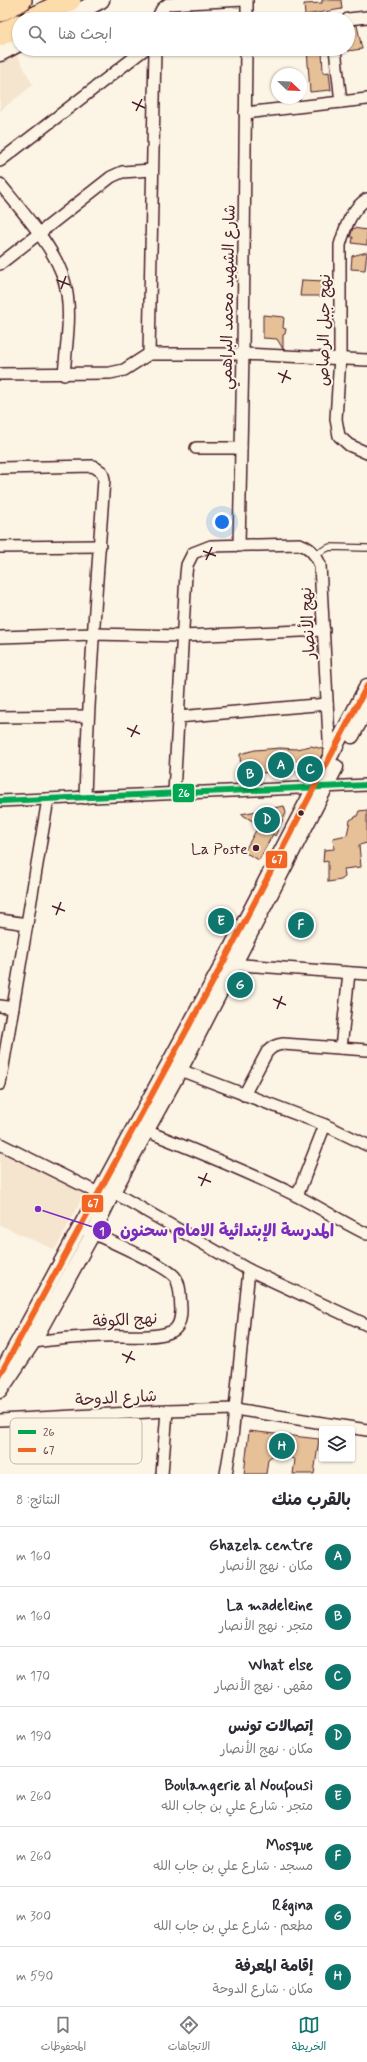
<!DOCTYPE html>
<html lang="ar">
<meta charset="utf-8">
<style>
body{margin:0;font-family:Mynerve,"Playpen Sans Arabic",sans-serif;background:#f2f2f3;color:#2b2b33;direction:rtl}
.controls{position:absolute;right:12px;bottom:12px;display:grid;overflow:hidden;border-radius:4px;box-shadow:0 1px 3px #0004}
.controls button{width:36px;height:36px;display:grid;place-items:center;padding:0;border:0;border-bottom:1px solid #e1e1e2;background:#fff;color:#2b2b33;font:20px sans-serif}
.compass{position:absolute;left:271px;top:68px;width:36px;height:36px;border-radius:50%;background:#fff;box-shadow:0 1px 3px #0004;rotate:113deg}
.you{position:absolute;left:222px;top:522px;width:14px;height:14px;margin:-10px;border:3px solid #fff;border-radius:50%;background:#1a73e8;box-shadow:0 0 0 6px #1a73e833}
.badge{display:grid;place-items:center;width:26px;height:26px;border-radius:50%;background:#0f766e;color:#fff;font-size:13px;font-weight:700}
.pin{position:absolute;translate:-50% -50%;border:2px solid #fff;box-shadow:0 1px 4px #0006}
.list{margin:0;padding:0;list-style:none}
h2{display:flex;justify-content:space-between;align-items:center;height:52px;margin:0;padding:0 16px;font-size:17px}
h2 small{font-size:13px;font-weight:400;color:#7c7c81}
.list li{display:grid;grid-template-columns:26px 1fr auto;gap:12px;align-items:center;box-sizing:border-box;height:60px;padding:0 16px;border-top:1px solid #e1e1e2}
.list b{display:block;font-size:15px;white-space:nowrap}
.list p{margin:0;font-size:13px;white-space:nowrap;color:#7c7c81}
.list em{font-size:13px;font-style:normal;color:#7c7c81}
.icon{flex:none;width:22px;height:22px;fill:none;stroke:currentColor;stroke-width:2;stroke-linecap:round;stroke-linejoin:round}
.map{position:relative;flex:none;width:367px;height:1474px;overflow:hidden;direction:ltr}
.search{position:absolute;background:#fff;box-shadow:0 1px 3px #0004;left:12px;right:12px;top:12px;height:44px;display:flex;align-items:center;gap:10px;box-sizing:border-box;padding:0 14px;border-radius:22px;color:#7c7c81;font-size:15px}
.sheet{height:532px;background:#fff}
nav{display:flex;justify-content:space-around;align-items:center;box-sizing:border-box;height:56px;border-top:1px solid #e1e1e2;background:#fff;font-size:11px;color:#7c7c81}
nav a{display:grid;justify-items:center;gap:2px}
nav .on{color:#0f766e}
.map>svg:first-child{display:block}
.built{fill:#f5e5ce}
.building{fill:#e6c097;stroke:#4a1f2b}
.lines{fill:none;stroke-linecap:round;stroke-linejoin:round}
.service-casing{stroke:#4a1f2b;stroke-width:8}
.minor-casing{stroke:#4a1f2b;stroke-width:14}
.tertiary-casing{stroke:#4a1f2b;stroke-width:17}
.secondary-casing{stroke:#4a1f2b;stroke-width:19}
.motorway-casing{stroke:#4a1f2b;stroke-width:24}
.service{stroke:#fcf5e5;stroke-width:5.5}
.minor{stroke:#fcf5e5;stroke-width:11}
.tertiary{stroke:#fcf5e5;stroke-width:14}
.secondary{stroke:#fcf5e5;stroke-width:16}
.motorway{stroke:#fddcac;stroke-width:21}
.bus-1-casing{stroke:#fcf5e5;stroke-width:9}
.bus-2-casing{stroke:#fcf5e5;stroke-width:9}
.bus-1{stroke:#00a651;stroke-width:6}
.bus-2{stroke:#f26522;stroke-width:6}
.ticks{fill:none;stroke:#4a1f2b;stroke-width:1.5}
.bus-dot{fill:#4a1f2b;stroke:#fcf5e5;stroke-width:1.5}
.labels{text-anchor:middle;stroke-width:4;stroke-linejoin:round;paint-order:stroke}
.street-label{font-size:16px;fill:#4a1f2b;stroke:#fcf5e5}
.poi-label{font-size:16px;fill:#4a1f2b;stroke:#fcf5e5;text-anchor:end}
.key{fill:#fcf5e5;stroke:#c7b5ad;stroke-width:1}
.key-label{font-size:11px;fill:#4a1f2b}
.leader{fill:none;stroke:#7b2cbf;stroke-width:1.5}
.callout-dot{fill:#7b2cbf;stroke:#fcf5e5;stroke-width:1.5}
.mark-label{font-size:12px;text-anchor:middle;font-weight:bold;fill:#fff}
.callout-label{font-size:17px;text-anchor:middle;font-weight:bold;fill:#7b2cbf;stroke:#fcf5e5;stroke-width:4;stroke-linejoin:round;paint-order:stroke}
.line-badge{stroke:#fcf5e5;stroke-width:1.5}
.badge-label{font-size:11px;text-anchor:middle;font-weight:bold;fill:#fff}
</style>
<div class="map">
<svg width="367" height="1474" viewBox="0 0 367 1474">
<rect width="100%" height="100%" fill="#fcf5e5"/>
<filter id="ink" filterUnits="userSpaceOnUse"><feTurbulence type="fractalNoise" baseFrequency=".025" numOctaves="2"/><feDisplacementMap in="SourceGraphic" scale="8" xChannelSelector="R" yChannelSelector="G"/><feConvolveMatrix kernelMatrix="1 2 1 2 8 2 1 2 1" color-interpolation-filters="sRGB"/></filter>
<g filter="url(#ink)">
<g class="built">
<path d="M 16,53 L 33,85 L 0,111 L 0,61 Z"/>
<path d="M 0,1151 L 85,1193 L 55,1250 L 0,1225 Z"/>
</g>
<g class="building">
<path d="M 322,0 L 341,0 L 342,9 L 305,15 L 304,4 L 322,3 Z"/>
<path d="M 357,25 L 362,49 L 348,51 L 348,26 Z"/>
<path d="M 307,49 L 322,49 L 323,73 L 329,72 L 331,90 L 310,92 Z"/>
<path d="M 353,228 L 367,230 L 367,245 L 352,243 L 353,237 L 350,237 Z"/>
<path d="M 367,252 L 365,270 L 351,269 L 352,256 Z"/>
<path d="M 302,280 L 325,281 L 326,296 L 300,296 Z"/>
<path d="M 263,315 L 284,317 L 283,328 L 286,329 L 285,334 L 283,335 L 283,349 L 277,339 L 263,338 Z"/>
<path d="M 311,746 L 323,749 L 323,753 L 314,770 L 241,774 L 240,754 L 255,750 L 280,748 L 296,749 Z"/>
<path d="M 284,806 L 286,813 L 275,836 L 273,834 L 259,860 L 244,852 L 259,825 L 241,814 Z"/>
<path d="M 367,810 L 367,843 L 359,845 L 361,867 L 344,869 L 345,877 L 341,880 L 328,882 L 328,861 L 323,862 L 324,850 L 334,849 L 333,838 L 347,835 L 350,820 L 357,816 L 359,811 Z"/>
<path d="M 249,1431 L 319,1439 L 314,1474 L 293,1474 L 295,1460 L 286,1455 L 276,1453 L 268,1459 L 266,1474 L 244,1474 Z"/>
</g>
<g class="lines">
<g class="service-casing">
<path id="service" d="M 315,554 L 330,547 L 367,548"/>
</g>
<g class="minor-casing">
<g id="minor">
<path d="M 157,19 L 162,9 L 168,4 L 244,0"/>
<path d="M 247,19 L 247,0"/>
<path d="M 348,19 L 367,17"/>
<path d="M 335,49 L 341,102"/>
<path d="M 245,113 L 367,99"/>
<path d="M 0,161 L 145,49"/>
<path d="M 0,184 C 21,210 55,248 64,280 C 73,310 66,345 64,375"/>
<path d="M 367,199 C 351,209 345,228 340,245 L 340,357 L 336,419 L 339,436 L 349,445 L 367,453"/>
<path d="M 0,264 L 111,177 L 122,172 L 152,170"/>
<path d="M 149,354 L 155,49"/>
<path d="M 0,374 L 110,373 L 124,370 L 149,354 L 243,354 L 367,360"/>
<path d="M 196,448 L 241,448"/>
<path d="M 0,468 L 93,466 L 102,472 L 104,479 C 97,585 88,691 85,798"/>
<path d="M 239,546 L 243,354 L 246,49"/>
<path d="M 0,547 L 100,546"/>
<path d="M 0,637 L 94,634 L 182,636 L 324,630"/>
<path d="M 0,717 L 87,716"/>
<path d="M 178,717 L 327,704"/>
<path d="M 174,793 L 186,574 L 187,565 L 193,553 L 211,546 L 299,544 C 310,547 316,554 320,565 L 330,758"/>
<path d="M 0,801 L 367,785"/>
<path d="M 0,920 L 27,924"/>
<path d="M 228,964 L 367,974"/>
<path d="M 0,1006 L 13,1008"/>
<path d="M 341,1048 L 349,973"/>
<path d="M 180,1070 L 325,1125 L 367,1145"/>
<path d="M 0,1084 L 48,799"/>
<path d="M 244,1095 L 267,1052 C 272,1047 275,1045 283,1044 L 367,1050"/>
<path d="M 146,1131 C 197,1151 246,1171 295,1195 C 319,1207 342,1222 367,1234"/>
<path d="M 0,1144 L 98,1193"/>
<path d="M 113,1192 L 249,1270 L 367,1325"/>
<path d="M 297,1196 L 325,1125"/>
<path d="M 33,1342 C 56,1339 80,1337 103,1336 C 122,1335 154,1339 170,1332 C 180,1329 181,1318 181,1309 C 180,1299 181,1285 175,1277 C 166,1265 103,1238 86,1230"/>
<path d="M 0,1420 L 167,1411 L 235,1409 L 367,1430"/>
<path d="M 162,1474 L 167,1411"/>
<path d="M 226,1474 L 232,1438 L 249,1270"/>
</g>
</g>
<g class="tertiary-casing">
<g id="tertiary">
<path d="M 352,736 L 367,708"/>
<path d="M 0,1375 L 223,963 L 367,686"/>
<path d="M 0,1391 L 33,1342 L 93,1233 L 113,1192 L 180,1070 L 336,767"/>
</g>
</g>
<g class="secondary-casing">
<g id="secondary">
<path d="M 65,19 L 101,0"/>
<path d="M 0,53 L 19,43"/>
</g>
</g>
<g class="motorway-casing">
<g id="motorway">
<path d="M 0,11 L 21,0"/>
<path d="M 32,19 L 70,0"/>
<path d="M 0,35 L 19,25"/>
</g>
</g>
<use href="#service" class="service"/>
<use href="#minor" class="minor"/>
<use href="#tertiary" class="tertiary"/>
<use href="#secondary" class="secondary"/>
<use href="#motorway" class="motorway"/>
<g class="bus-1-casing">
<path id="bus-1" d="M 0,801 L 367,785"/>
</g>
<g class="bus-2-casing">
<path id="bus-2" d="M 0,1375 L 223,963 L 367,686"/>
</g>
<use href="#bus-1" class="bus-1"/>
<use href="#bus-2" class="bus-2"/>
</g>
</g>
<path class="ticks" d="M 132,102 L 145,108M 136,111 L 142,99M 57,280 L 70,285M 61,289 L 66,276M 278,373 L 291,379M 282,383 L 287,370M 203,551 L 216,556M 206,560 L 212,547M 127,728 L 140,734M 131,737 L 137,725M 52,906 L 65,911M 56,915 L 61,902M 273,999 L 286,1005M 277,1009 L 282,996M 198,1177 L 211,1182M 201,1186 L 207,1173M 122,1354 L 135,1360M 126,1363 L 132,1351"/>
<g class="bus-dot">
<circle cx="301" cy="813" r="3.5"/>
<circle cx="256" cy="848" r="4"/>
</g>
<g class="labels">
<g class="street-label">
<text transform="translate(227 297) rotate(-89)" y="6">شارع الشهيد محمد البراهمي</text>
<text transform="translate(323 330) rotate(-89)" y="6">نهج جبل الرصاص</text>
<text transform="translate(307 623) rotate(-93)" y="6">نهج الأنصار</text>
<text transform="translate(125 1319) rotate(-3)" y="6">نهج الكوفة</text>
<text transform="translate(116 1397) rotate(-3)" y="6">شارع الدوحة</text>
</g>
<g class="poi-label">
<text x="248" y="854">La Poste</text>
</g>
</g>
<rect x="10" y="1418" width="132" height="46" rx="6" class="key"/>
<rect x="18" y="1430" width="18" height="4" fill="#00a651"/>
<rect x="18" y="1448" width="18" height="4" fill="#f26522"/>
<g class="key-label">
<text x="43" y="1436">26</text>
<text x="43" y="1454">67</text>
</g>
<path class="leader" d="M38 1209L102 1230"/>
<g class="callout-dot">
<circle cx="38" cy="1209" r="4"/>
<circle cx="102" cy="1230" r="10"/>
</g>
<g class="mark-label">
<text x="102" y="1235">1</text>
</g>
<g class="callout-label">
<text x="227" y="1236">المدرسة الإبتدائية الامام سحنون</text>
</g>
<g class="line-badge">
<rect x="172" y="783" width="23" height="20" rx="4" fill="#00a651"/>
<rect x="265" y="850" width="23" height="19" rx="4" fill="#f26522"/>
<rect x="81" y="1194" width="23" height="19" rx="4" fill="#f26522"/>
</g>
<g class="badge-label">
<text x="184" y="797">26</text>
<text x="277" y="863">67</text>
<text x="93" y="1207">67</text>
</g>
</svg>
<div class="controls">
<button><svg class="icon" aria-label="layers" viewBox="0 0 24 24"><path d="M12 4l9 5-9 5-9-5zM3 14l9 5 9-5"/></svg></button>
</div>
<svg class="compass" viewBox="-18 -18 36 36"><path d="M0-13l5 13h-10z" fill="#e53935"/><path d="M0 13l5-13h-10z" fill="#7c7c81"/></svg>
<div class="you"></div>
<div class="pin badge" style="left:281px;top:765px">A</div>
<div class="pin badge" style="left:250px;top:774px">B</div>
<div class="pin badge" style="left:310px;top:769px">C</div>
<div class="pin badge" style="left:267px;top:820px">D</div>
<div class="pin badge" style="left:221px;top:921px">E</div>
<div class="pin badge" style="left:301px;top:925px">F</div>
<div class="pin badge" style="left:240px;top:985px">G</div>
<div class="pin badge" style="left:282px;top:1446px">H</div>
<div class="search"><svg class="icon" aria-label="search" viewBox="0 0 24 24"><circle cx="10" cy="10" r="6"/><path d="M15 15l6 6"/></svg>ابحث هنا</div>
</div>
<section class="sheet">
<h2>بالقرب منك<small>النتائج: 8</small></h2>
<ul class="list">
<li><span class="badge">A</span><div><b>Ghazela centre</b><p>مكان · نهج الأنصار</p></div><em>160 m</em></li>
<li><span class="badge">B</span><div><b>La madeleine</b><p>متجر · نهج الأنصار</p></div><em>160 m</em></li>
<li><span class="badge">C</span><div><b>What else</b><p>مقهى · نهج الأنصار</p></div><em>170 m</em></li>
<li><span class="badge">D</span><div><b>إتصالات تونس</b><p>مكان · نهج الأنصار</p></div><em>190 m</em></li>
<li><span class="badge">E</span><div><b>Boulangerie al Noufousi</b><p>متجر · شارع علي بن جاب الله</p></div><em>260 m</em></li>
<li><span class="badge">F</span><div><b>Mosque</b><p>مسجد · شارع علي بن جاب الله</p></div><em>260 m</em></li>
<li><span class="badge">G</span><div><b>Régina</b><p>مطعم · شارع علي بن جاب الله</p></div><em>300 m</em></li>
<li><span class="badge">H</span><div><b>إقامة المعرفة</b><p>مكان · شارع الدوحة</p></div><em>590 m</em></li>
</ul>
</section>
<nav>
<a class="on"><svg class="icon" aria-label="map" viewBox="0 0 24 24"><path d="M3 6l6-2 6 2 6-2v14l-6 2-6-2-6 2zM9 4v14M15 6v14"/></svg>الخريطة</a>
<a><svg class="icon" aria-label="directions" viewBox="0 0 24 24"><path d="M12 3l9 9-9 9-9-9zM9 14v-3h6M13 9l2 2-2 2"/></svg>الاتجاهات</a>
<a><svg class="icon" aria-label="saved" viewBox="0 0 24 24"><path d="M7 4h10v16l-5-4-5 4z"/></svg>المحفوظات</a>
</nav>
